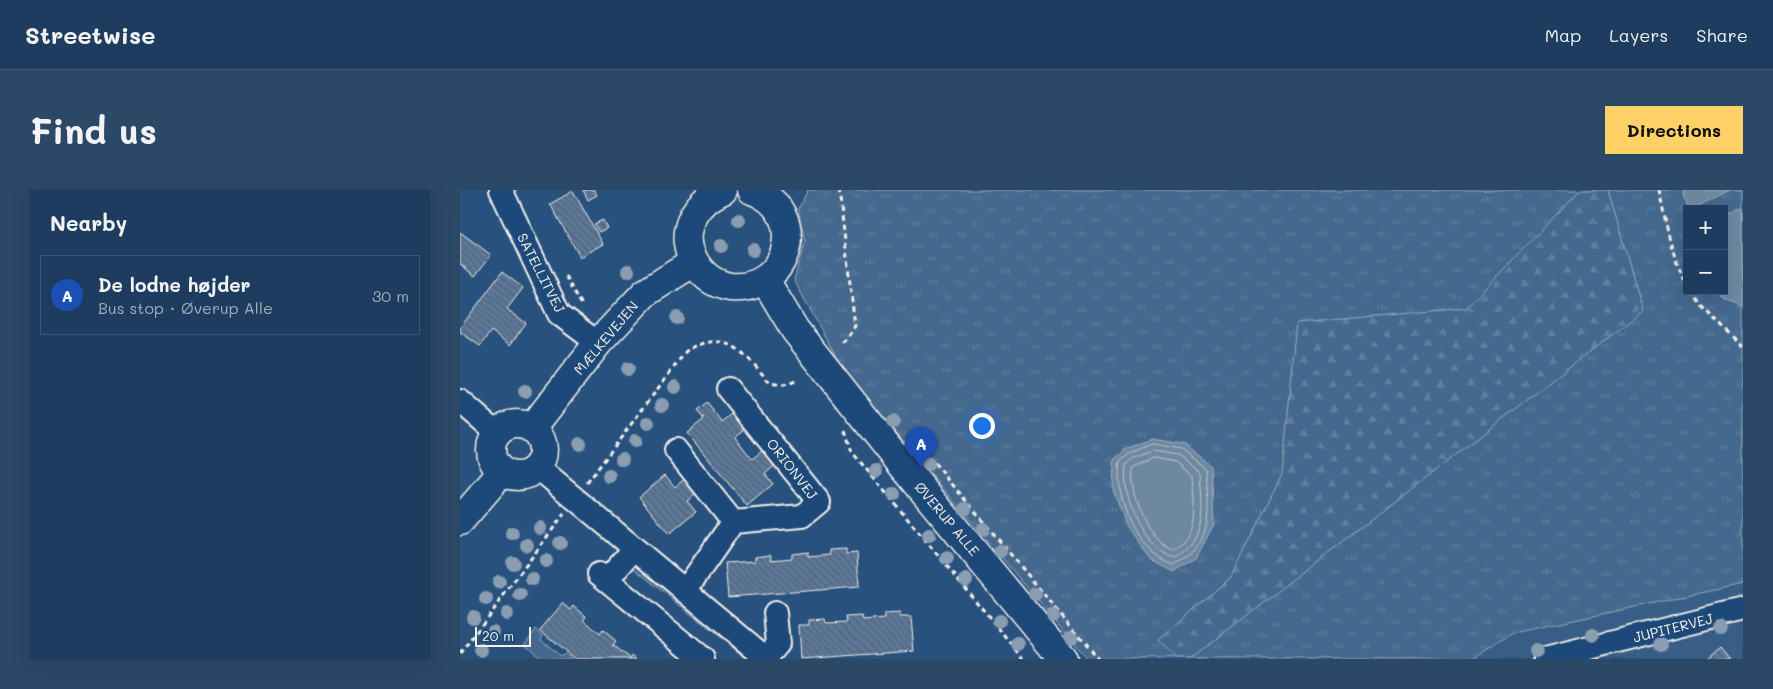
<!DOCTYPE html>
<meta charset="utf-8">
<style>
body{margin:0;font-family:Mali,sans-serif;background:#2b4867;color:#f1f3f6}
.controls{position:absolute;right:15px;top:15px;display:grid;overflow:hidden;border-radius:0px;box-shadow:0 5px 20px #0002}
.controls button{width:45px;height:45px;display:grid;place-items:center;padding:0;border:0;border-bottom:1px solid #3c5673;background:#1e3d5e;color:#f1f3f6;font:25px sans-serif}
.scale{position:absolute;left:15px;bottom:12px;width:56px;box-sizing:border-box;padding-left:5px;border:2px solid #f4f1e8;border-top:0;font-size:14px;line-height:18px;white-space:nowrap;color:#f4f1e8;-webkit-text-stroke:4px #1f4a7a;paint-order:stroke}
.you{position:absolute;left:521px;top:235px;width:18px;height:18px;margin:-12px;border:4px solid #fff;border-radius:50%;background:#1a73e8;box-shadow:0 0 0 8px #1a73e833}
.badge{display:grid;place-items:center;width:32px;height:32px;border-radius:50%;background:#ffd166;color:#fff;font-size:16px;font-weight:700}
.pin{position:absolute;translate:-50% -41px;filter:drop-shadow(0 1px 2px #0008)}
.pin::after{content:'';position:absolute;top:26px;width:18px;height:15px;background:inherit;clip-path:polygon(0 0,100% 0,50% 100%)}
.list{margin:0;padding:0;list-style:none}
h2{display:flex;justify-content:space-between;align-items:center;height:65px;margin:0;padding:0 20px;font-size:21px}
h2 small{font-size:16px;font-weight:400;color:#a1aebc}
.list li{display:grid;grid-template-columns:32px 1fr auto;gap:15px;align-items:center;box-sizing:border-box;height:80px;margin:0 10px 10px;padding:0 10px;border:1px solid #3c5673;border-radius:0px}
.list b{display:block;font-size:19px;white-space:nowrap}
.list p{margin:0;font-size:16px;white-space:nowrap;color:#a1aebc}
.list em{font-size:16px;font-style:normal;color:#a1aebc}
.map{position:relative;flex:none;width:1283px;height:469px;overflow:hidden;border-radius:0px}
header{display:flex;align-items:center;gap:30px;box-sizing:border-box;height:70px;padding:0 25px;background:#1e3d5e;border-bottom:1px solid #3c5673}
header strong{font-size:24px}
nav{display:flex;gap:28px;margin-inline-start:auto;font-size:18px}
.intro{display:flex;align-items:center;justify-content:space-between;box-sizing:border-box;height:120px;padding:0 30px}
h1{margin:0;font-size:35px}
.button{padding:12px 22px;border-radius:0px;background:#ffd166;color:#111;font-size:18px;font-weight:700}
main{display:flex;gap:30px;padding:0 30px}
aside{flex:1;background:#1e3d5e;border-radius:0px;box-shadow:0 5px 20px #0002}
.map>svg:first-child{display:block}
.built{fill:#375d86}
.grass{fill:url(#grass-tufts);stroke:#9cacbb;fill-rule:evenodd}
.forest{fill:url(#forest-firs);stroke:#9cacbb}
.garden{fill:#45688e;stroke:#9cacbb}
.water{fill:#6e88a2;stroke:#a4b2be}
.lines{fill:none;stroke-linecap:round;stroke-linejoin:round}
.shore{stroke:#bec7cc;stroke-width:1}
.building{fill:url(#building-back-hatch);stroke:#f4f1e8}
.minor-casing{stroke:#f4f1e8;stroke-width:26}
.tertiary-casing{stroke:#f4f1e8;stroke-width:31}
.path{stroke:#f4f1e8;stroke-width:3;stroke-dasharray:5 4;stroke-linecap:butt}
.minor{stroke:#1f4a7a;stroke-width:22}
.tertiary{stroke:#1f4a7a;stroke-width:28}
.tree{fill:#8a9db1}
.labels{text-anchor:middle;stroke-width:4;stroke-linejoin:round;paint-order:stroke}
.street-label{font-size:14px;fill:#f4f1e8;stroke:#1f4a7a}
</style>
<header>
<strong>Streetwise</strong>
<nav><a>Map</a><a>Layers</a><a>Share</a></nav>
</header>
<div class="intro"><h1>Find us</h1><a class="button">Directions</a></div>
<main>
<aside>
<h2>Nearby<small></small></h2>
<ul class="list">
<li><span class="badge" style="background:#1a4fb4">A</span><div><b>De lodne højder</b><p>Bus stop · Øverup Alle</p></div><em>30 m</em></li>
</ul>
</aside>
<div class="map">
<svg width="1283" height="469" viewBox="0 0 1283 469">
<defs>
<pattern id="grass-tufts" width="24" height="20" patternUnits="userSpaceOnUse" patternTransform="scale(1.25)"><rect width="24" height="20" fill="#45688e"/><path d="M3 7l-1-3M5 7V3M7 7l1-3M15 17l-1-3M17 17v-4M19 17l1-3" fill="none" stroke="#607e9e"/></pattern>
<pattern id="forest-firs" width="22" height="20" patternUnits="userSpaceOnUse" patternTransform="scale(1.25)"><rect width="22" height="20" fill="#45688e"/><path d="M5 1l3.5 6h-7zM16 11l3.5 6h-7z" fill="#607e9e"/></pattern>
<pattern id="building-back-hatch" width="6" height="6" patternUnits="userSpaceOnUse" patternTransform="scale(1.25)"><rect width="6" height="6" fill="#5b7899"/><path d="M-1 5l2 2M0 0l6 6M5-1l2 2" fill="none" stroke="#536274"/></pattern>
</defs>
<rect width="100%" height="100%" fill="#28517e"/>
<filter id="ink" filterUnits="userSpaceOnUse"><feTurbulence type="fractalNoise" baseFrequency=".02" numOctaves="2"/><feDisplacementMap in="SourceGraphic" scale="10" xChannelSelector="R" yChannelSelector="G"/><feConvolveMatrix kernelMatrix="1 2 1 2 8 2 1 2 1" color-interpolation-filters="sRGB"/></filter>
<g filter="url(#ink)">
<path class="built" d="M 1283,394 L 1283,469 L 1012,469 L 1053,443 Z"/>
<g class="grass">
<path d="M 348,0 L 1283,0 L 1283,394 L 1053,443 L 1012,469 L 627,469 L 382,178 L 334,90 L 345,51 L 338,19 ZM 1227,19 L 1264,19 L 1264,101 L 1227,101 Z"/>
<path d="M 176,370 L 285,459 L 283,466 L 171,376 Z"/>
</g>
<path class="forest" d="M 1120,0 L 1148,0 L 1183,121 L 730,469 L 716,469 L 698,450 L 771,387 L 822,284 L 837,133 L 1006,118 Z"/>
<path class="garden" d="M 76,439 L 83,445 L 81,449 L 100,466 L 105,463 L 112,469 L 82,469 L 65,454 Z"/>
<g class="water">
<path d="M 1224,0 L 1270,0 L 1234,18 L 1229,18 L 1223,6 Z"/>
<path d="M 1283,18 L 1283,117 L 1265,110 L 1256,101 L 1264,101 L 1264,27 Z"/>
<path d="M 692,249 L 723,254 L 751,276 L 754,334 L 736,368 L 714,382 L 690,369 L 667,337 L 653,300 L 654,270 L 666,259 Z"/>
</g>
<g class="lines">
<g class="shore">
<path d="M 692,254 L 721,259 L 746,279 C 748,321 756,352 714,375 C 676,362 654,310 660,272 L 669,264 Z"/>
<path d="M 693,261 L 718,265 L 740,282 C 742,317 749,348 714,368 C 682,357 661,307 666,275 L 672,269 Z"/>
<path d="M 694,268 L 715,272 L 732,286 C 734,312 740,345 713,360 C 688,351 669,303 673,278 Z"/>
</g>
</g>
<g class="building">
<path d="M 123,0 L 134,0 L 137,5 L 128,10 Z"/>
<path d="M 113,1 L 143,54 L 120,67 L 90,14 Z"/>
<path d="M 143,30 L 147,38 L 139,42 L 134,34 Z"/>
<path d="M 0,42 L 31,65 L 15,86 L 0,74 Z"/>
<path d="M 42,82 L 63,98 L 47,119 L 66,133 L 50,155 L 31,141 L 20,156 L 0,142 L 0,138 Z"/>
<path d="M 247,213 L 262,232 L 277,220 L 290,235 L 275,247 L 292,269 L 307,257 L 319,272 L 305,284 L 313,294 L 287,316 L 227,243 L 244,229 L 237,221 Z"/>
<path d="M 205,285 L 215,297 L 229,285 L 240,300 L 227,311 L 236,322 L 209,344 L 179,307 Z"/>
<path d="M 386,359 L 386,364 L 397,363 L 399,397 L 268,407 L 265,373 L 295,371 L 295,367 L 311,365 L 311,370 L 332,368 L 332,364 L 348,362 L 348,367 L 370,365 L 369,360 Z"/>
<path d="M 103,413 L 111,420 L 114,416 L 127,427 L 124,430 L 140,444 L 143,440 L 156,451 L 153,455 L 170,468 L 172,465 L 177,469 L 115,469 L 80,440 Z"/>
<path d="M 440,423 L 440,427 L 451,427 L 454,461 L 341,469 L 339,435 L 349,435 L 349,430 L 365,429 L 366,433 L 387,432 L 386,427 L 402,426 L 403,431 L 424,429 L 424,424 Z"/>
<path d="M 1260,457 L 1270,469 L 1246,469 Z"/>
</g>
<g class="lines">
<g class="minor-casing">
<g id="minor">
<path d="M 41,0 L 99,124 L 138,153"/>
<path d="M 0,211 L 37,243"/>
<path d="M 216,260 L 273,332"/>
<path d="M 77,277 L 307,469"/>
<path d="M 139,384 L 243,469"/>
<path d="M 147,390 L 174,359"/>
<path d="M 225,401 L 273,332 L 342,326 L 359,312 L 268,199"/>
<path d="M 306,468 L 318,454 L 315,423"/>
<path d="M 1085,469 L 1283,420"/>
</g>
</g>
<g class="tertiary-casing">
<g id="tertiary">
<path d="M 263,0 C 245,8 232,21 228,42 C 226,56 232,70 241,81 C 248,89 259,95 270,97 C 331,103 350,20 292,0"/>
<path d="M 305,90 L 335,140 L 443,276 L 603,469"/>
<circle cx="57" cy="260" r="26"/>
<path d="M 72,238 L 138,153 L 185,103 L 234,72"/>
<path d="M 0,331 L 42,282"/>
</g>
</g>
<g class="path">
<path d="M 379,0 L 395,136 L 388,147 L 380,155"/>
<path d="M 1199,0 C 1206,32 1211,66 1227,95"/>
<path d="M 106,86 L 122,115"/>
<path d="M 1231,101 L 1239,114 L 1283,157"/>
<path d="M 385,240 L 392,262 L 564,469"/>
<path d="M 467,268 L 472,270 L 638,469"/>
<path d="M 127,293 L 226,161 C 267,137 284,163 310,193 L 324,195 L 336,191"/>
<path d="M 0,464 L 104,324"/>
</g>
<use href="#minor" class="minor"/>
<use href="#tertiary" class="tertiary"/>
</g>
<g class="tree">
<circle cx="279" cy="30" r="7"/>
<circle cx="261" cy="56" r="7"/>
<circle cx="293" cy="60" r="7"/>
<circle cx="168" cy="81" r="7"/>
<circle cx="217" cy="128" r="7"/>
<circle cx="168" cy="179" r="7"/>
<circle cx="215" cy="197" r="7"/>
<circle cx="65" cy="201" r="7"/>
<circle cx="202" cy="215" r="7"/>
<circle cx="433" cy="232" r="7"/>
<circle cx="188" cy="233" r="7"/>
<circle cx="175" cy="251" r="7"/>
<circle cx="451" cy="253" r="7"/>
<circle cx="120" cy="254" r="7"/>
<circle cx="162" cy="269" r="7"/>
<circle cx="468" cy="274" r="7"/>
<circle cx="416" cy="281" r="7"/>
<circle cx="149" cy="286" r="7"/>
<circle cx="434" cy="304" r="7"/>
<circle cx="505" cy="319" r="7"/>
<circle cx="80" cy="338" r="7"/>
<circle cx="523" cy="339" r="7"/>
<circle cx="52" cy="343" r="7"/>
<circle cx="469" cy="345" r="7"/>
<circle cx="100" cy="353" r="7"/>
<circle cx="67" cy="355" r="7"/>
<circle cx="540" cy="361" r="7"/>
<circle cx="487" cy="368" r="7"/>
<circle cx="86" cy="371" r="7"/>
<circle cx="53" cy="373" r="7"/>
<circle cx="72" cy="389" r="7"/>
<circle cx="506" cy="390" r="7"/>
<circle cx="39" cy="392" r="7"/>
<circle cx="575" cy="404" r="7"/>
<circle cx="60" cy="405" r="7"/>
<circle cx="26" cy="409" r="7"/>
<circle cx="47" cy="424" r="7"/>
<circle cx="593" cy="426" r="7"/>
<circle cx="13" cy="427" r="7"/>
<circle cx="539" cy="431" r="7"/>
<circle cx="1261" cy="439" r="7"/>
<circle cx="33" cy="442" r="7"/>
<circle cx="1133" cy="445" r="7"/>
<circle cx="611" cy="447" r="7"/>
<circle cx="558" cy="454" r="7"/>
<circle cx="1201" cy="454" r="7"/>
<circle cx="21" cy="460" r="7"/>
<circle cx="1076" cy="461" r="7"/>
</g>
</g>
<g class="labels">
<g class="street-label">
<text transform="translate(81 83) rotate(63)" y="5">SATELLITVEJ</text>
<text transform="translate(146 148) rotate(-50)" y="5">MÆLKEVEJEN</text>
<text transform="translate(332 279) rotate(52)" y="5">ORIONVEJ</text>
<text transform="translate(487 329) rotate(50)" y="5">ØVERUP ALLE</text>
<text transform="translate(1213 438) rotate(-14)" y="5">JUPITERVEJ</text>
</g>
</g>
</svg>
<div class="controls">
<button>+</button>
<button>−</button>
</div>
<div class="scale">20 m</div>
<div class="you"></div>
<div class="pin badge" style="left:461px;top:278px;background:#1a4fb4">A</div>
</div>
</main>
